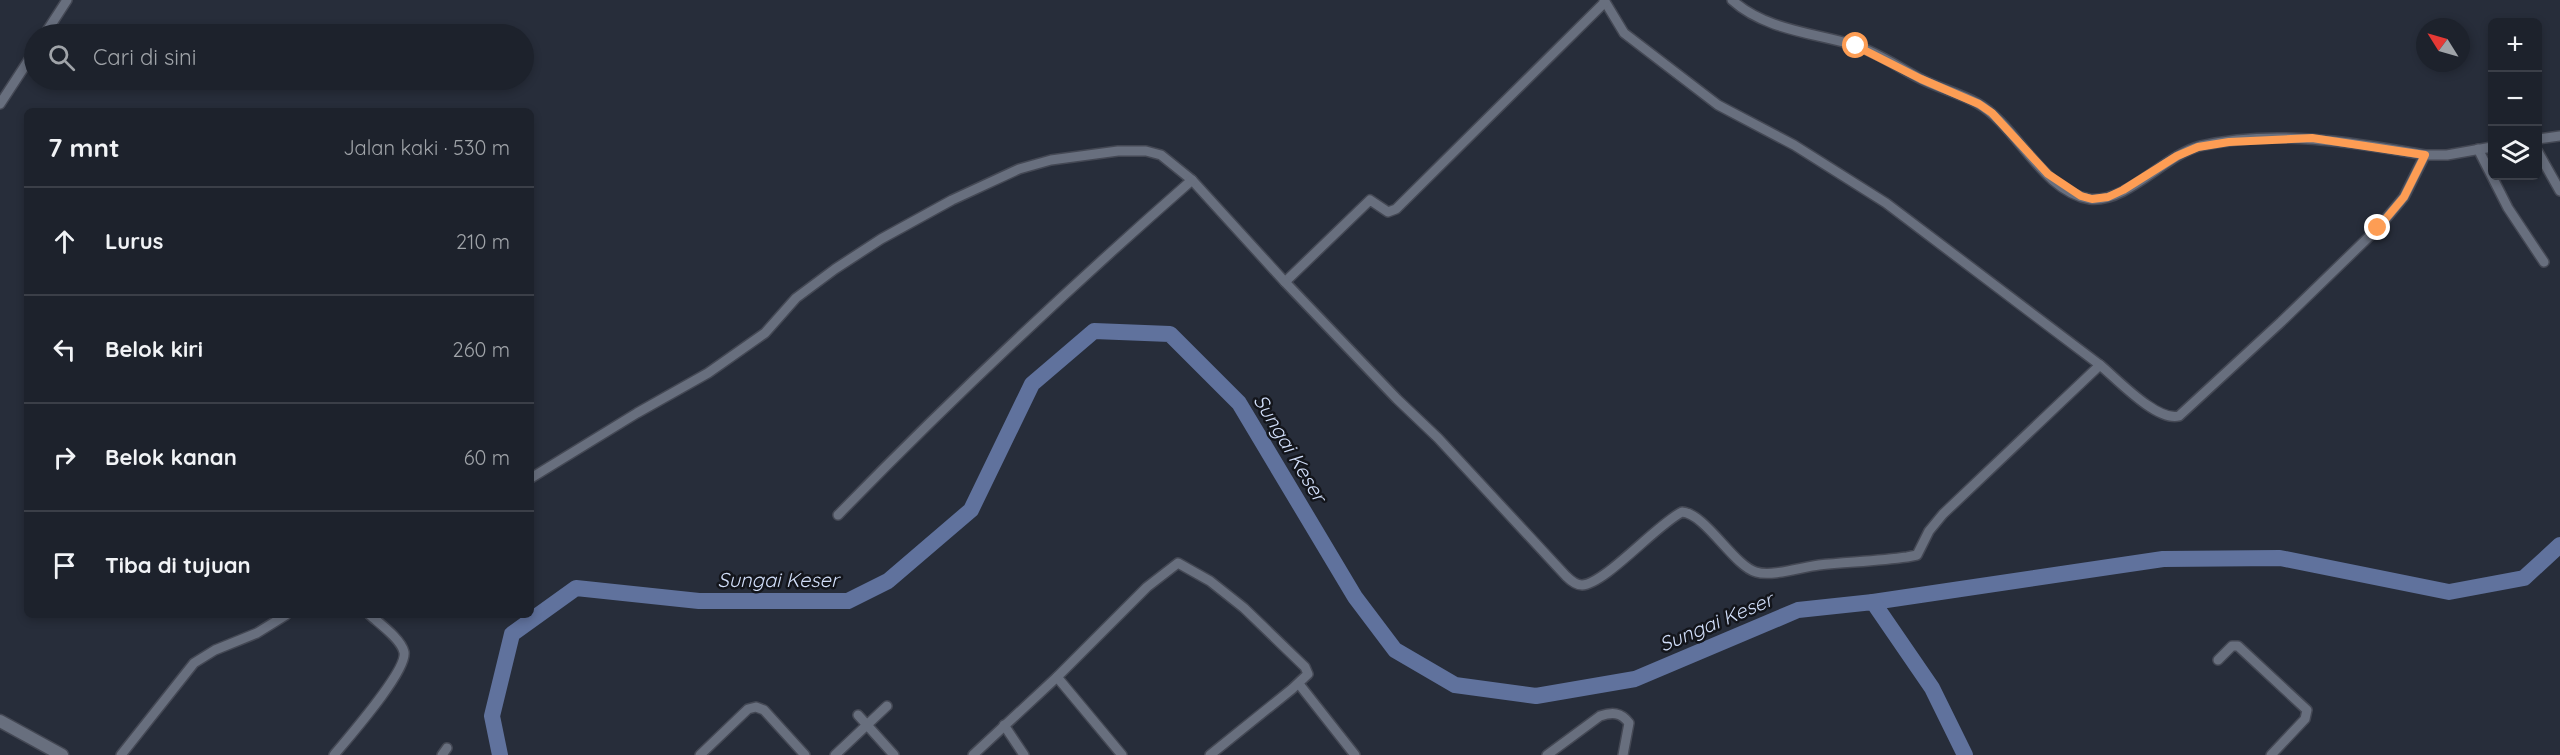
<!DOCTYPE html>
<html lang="id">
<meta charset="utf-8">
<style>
body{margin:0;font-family:Quicksand,sans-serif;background:#252a34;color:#f1f3f6}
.controls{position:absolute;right:18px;top:18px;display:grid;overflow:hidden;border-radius:9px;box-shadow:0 3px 9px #0003}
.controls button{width:54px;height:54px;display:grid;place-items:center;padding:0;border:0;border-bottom:2px solid #3b3f48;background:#1d222c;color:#f1f3f6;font:30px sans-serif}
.compass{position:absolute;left:2416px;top:18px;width:54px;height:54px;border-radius:50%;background:#1d222c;box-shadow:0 3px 9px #0003;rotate:307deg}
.stop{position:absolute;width:18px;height:18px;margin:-14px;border:4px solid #fd9d54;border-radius:50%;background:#fff}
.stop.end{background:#fd9d54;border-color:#fff;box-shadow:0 2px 6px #0008}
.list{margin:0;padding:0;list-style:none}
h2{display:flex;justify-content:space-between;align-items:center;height:78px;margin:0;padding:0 24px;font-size:26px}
h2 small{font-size:20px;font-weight:400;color:#a0a4a9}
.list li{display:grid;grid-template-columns:39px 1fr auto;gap:18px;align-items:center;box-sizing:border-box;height:108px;padding:0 24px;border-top:2px solid #3b3f48}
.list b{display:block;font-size:22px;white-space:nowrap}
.list em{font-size:20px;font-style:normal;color:#a0a4a9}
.icon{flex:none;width:33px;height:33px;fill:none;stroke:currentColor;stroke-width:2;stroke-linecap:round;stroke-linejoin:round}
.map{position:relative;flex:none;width:2560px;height:755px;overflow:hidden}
.search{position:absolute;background:#1d222c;box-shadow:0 3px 9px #0003;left:24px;top:24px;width:510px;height:66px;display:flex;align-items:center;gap:15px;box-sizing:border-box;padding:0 21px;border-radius:33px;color:#a0a4a9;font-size:22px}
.panel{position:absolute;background:#1d222c;box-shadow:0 3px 9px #0003;left:24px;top:108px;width:510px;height:510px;border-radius:9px}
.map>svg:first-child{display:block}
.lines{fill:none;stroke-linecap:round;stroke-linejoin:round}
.river{stroke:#60729d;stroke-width:16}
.street-casing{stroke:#444854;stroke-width:12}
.secondary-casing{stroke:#444854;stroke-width:15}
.street{stroke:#686f7e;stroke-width:9}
.secondary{stroke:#686f7e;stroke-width:12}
.route{stroke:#fd9d54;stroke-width:8}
.labels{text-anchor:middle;stroke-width:5;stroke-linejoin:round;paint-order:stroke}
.water-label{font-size:20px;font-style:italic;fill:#d1def9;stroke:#13151b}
</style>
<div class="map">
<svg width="2560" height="755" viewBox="0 0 2560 755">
<rect width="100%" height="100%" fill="#272d3a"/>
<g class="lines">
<g class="river">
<path d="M 1873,602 L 2163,559 L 2280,558 L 2449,592 L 2524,578 L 2560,545"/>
<path d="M 500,755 L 492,716 L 512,634 L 576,588 L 699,601 L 848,601 L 888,581 L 971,510 L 1032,384 L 1094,331 L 1170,334 L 1239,403 L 1355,597 L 1395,650 L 1455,685 L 1536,696 L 1635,679 L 1798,610 L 1873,602 L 1932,688 L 1965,755"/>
</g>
<g class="street-casing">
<g id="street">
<path d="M 1604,0 L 1624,33 L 1718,105 L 1794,145 L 1886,203 L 2100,365"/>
<path d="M 1732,0 C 1765,30 1814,33 1854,45 C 1877,52 1898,67 1919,78 C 1938,88 1959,93 1977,103 C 2017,125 2042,192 2090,199 C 2127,203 2165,155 2200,146 C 2274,129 2352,142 2425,155"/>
<path d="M 45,34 L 67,0"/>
<path d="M 0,104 L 34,52"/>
<path d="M 2538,139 L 2560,136"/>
<path d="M 2478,149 L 2508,208 L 2544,262"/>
<path d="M 2538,152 L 2560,191"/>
<path d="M 1285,282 L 1370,200 L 1388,212 L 1396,209 L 1605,2"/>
<path d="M 531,478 L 637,413 L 708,373 L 765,333 L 796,298 L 835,269 L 881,239 L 952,200 L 1019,169 L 1051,160 L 1118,151 L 1146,151 L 1161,155 L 1192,180 L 1285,282 L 1397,399 L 1438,438 L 1566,576 C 1571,581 1576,585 1582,585 C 1605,584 1657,524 1682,512 C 1705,513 1734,566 1756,572 C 1772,577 1802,567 1819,565 C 1848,562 1878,561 1907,557 L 1917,555 L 1929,531 L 1943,514 L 2100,365 C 2117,379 2157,422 2179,416 L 2281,322 L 2378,228 L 2404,197 L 2425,155 L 2447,155 L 2492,147"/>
<path d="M 838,515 C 952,398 1070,287 1192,180"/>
<path d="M 2218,660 L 2232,646 L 2238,646 L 2307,710 L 2305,719 L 2271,755"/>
<path d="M 1057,677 L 1122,755"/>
<path d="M 1299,684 L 1355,755"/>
<path d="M 858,715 L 894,755"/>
<path d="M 1004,725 L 1024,755"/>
<path d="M 121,755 L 194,663 L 215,650 L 257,633 L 286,615"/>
<path d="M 334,755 C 348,738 408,670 404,652 C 401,639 380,624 370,615"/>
<path d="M 442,755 L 447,748"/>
<path d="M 700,755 L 748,709 L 756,707 L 764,710 L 805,755"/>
<path d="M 835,755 L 887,706"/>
<path d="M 973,755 L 1057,677 L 1147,587 L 1178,563 L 1210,581 L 1244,608 L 1305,667 L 1308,674 L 1292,689 L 1210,755"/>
<path d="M 1547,755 L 1600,716 C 1612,712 1621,712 1629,723 L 1623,755"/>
</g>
</g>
<g class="secondary-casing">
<path id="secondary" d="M 0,721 L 62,755"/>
</g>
<use href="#street" class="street"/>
<use href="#secondary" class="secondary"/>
</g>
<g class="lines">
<path class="route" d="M 1856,46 L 1921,79 L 1979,104 L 1992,113 L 2048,174 L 2081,196 L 2092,199 L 2108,197 L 2123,190 L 2177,156 L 2198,147 L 2229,142 L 2312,138 L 2425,155 L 2404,197 L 2378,228"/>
</g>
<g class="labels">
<g class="water-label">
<text transform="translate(1290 448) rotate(59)" y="7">Sungai Keser</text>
<text x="778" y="587">Sungai Keser</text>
<text transform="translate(1716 622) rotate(-23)" y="7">Sungai Keser</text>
</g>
</g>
</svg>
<div class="controls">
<button>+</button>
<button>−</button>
<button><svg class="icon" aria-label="layers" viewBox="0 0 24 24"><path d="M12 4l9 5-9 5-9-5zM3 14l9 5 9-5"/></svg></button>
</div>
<svg class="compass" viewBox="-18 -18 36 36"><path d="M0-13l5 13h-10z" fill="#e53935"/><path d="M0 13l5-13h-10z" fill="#a0a4a9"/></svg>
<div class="stop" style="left:1856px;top:46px"></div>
<div class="stop end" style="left:2378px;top:228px"></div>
<div class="search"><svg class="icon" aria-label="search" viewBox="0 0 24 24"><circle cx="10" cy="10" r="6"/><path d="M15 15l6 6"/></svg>Cari di sini</div>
<section class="panel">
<h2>7 mnt<small>Jalan kaki · 530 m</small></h2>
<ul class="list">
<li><svg class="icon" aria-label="ahead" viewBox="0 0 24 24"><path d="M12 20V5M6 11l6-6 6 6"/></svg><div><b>Lurus</b></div><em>210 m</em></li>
<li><svg class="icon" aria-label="left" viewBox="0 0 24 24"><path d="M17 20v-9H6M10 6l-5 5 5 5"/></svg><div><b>Belok kiri</b></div><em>260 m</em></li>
<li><svg class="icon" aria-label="right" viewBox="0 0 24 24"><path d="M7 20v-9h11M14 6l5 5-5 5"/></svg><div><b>Belok kanan</b></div><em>60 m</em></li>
<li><svg class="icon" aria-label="arrive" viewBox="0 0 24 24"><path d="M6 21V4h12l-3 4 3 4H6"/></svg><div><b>Tiba di tujuan</b></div></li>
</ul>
</section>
</div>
